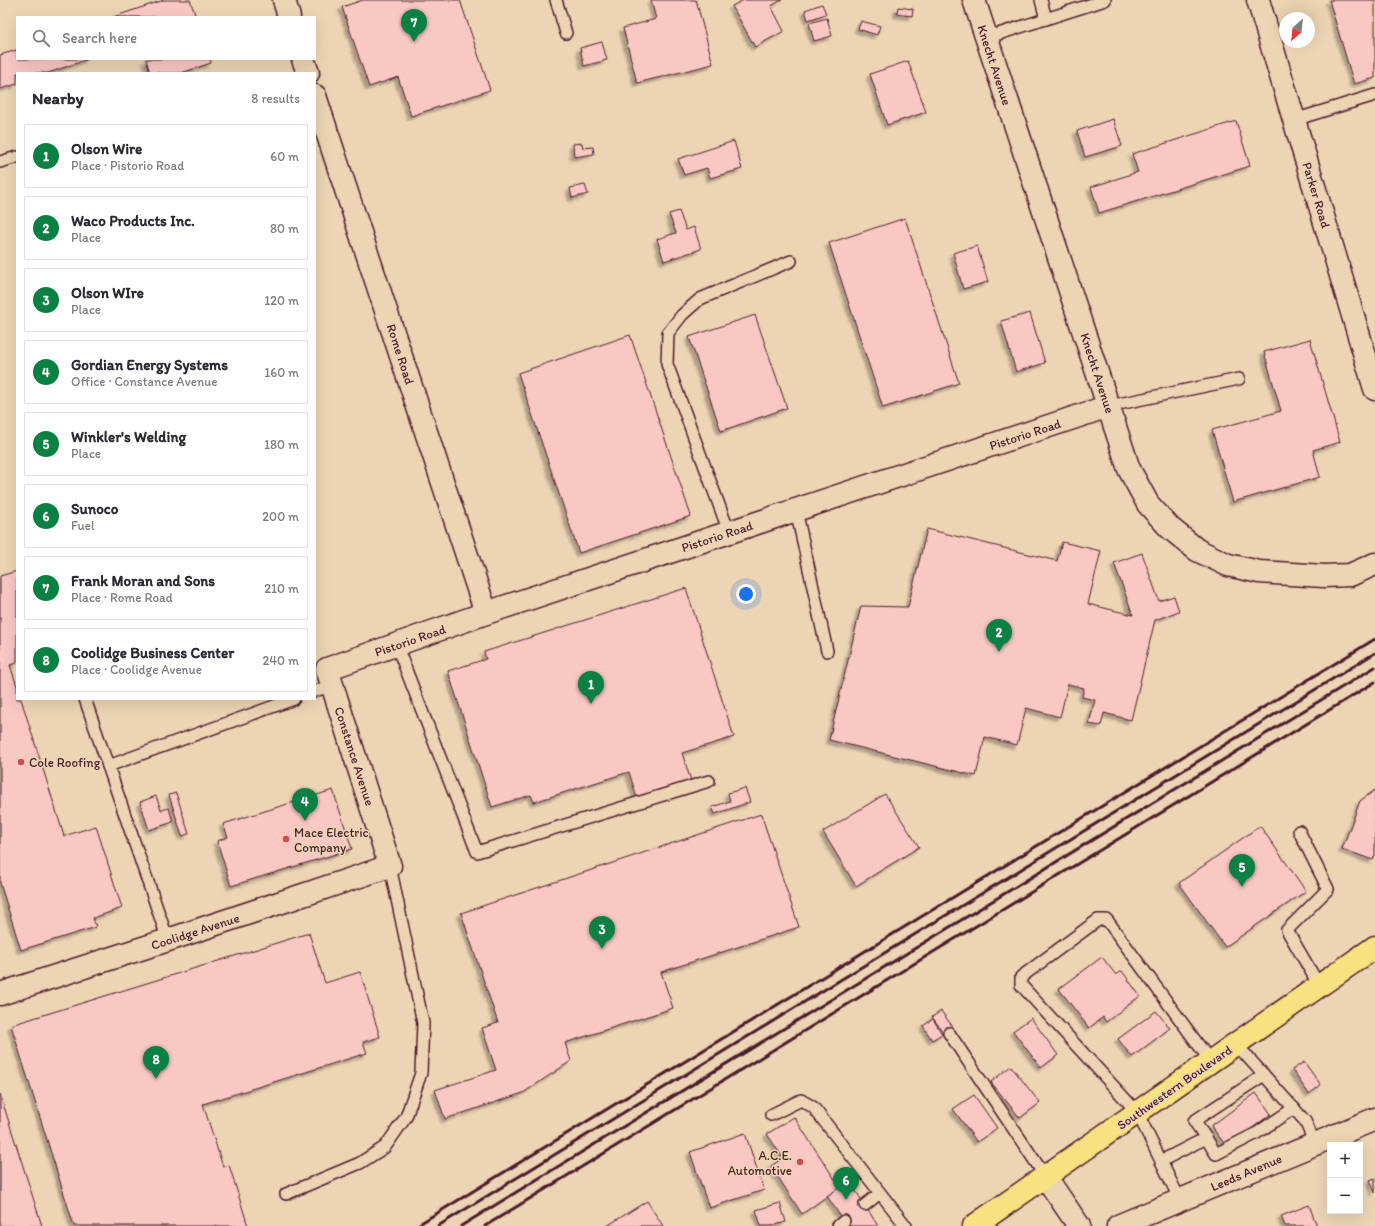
<!DOCTYPE html>
<meta charset="utf-8">
<style>
body{margin:0;font-family:Itim,sans-serif;background:#f2f2f3;color:#2b2b33}
.controls{position:absolute;right:12px;bottom:12px;display:grid;overflow:hidden;border-radius:0px;box-shadow:0 4px 16px #0002}
.controls button{width:36px;height:36px;display:grid;place-items:center;padding:0;border:0;border-bottom:1px solid #e1e1e2;background:#fff;color:#2b2b33;font:20px sans-serif}
.compass{position:absolute;left:1279px;top:12px;width:36px;height:36px;border-radius:50%;background:#fff;box-shadow:0 4px 16px #0002;rotate:207deg}
.you{position:absolute;left:746px;top:594px;width:14px;height:14px;margin:-10px;border:3px solid #fff;border-radius:50%;background:#1a73e8;box-shadow:0 0 0 6px #1a73e833}
.badge{display:grid;place-items:center;width:26px;height:26px;border-radius:50%;background:#0b8043;color:#fff;font-size:13px;font-weight:700}
.pin{position:absolute;translate:-50% -33px;filter:drop-shadow(0 1px 2px #0008)}
.pin::after{content:'';position:absolute;top:21px;width:14px;height:12px;background:inherit;clip-path:polygon(0 0,100% 0,50% 100%)}
.list{margin:0;padding:0;list-style:none}
h2{display:flex;justify-content:space-between;align-items:center;height:52px;margin:0;padding:0 16px;font-size:17px}
h2 small{font-size:13px;font-weight:400;color:#7c7c81}
.list li{display:grid;grid-template-columns:26px 1fr auto;gap:12px;align-items:center;box-sizing:border-box;height:64px;margin:0 8px 8px;padding:0 8px;border:1px solid #e1e1e2;border-radius:0px}
.list b{display:block;font-size:15px;white-space:nowrap}
.list p{margin:0;font-size:13px;white-space:nowrap;color:#7c7c81}
.list em{font-size:13px;font-style:normal;color:#7c7c81}
.icon{flex:none;width:22px;height:22px;fill:none;stroke:currentColor;stroke-width:2;stroke-linecap:round;stroke-linejoin:round}
.map{position:relative;flex:none;width:1375px;height:1226px;overflow:hidden}
.search{position:absolute;background:#fff;box-shadow:0 4px 16px #0002;left:16px;top:16px;width:300px;height:44px;display:flex;align-items:center;gap:10px;box-sizing:border-box;padding:0 14px;border-radius:0px;color:#7c7c81;font-size:15px}
.panel{position:absolute;background:#fff;box-shadow:0 4px 16px #0002;left:16px;top:72px;width:300px;height:628px;border-radius:0px}
.map>svg:first-child{display:block}
.building{fill:#f9c8c3;stroke:#4a1f2b;filter:url(#shadow)}
.lines{fill:none;stroke-linecap:round;stroke-linejoin:round}
.service-casing{stroke:#4a1f2b;stroke-width:14}
.minor-casing{stroke:#4a1f2b;stroke-width:25}
.tertiary-casing{stroke:#4a1f2b;stroke-width:25}
.primary-casing{stroke:#4a1f2b;stroke-width:25}
.service{stroke:#edd4b5;stroke-width:11}
.minor{stroke:#edd4b5;stroke-width:22}
.tertiary{stroke:#edd4b5;stroke-width:22}
.primary{stroke:#f7e281;stroke-width:22}
.rail{stroke:#4a1f2b;stroke-width:3}
.poi-dot{fill:#d1495b;stroke:#edd4b5;stroke-width:1.5}
.labels{text-anchor:middle;stroke-width:3;stroke-linejoin:round;paint-order:stroke}
.street-label{font-size:13px;fill:#4a1f2b;stroke:#edd4b5}
.poi-label{font-size:13px;fill:#4a1f2b;stroke:#edd4b5;text-anchor:start}
</style>
<div class="map">
<svg width="1375" height="1226" viewBox="0 0 1375 1226">
<defs>
<filter id="shadow"><feDropShadow dx="-3.5" dy="3.5" stdDeviation="1" flood-color="#0004"/></filter>
</defs>
<rect width="100%" height="100%" fill="#edd4b5"/>
<filter id="ink" filterUnits="userSpaceOnUse"><feTurbulence type="fractalNoise" baseFrequency=".025" numOctaves="2"/><feDisplacementMap in="SourceGraphic" scale="8" xChannelSelector="R" yChannelSelector="G"/><feConvolveMatrix kernelMatrix="1 2 1 2 8 2 1 2 1" color-interpolation-filters="sRGB"/></filter>
<g filter="url(#ink)">
<g class="building">
<path d="M 164,0 L 190,0 L 196,17 L 113,17 Z"/>
<path d="M 363,0 L 460,0 L 490,90 L 411,116 L 398,77 L 369,87 L 342,7 Z"/>
<path d="M 651,0 L 696,0 L 713,64 L 637,83 L 623,28 L 656,19 Z"/>
<path d="M 744,0 L 782,0 L 771,6 L 784,31 L 755,47 L 732,6 Z"/>
<path d="M 1329,0 L 1375,0 L 1375,78 L 1354,84 Z"/>
<path d="M 822,4 L 826,14 L 808,20 L 805,10 Z"/>
<path d="M 898,7 L 913,9 L 912,16 L 897,14 Z"/>
<path d="M 827,18 L 832,36 L 814,41 L 809,23 Z"/>
<path d="M 861,21 L 880,26 L 877,35 L 858,29 Z"/>
<path d="M 602,42 L 607,60 L 584,66 L 580,48 Z"/>
<path d="M 17,50 L 17,59 L 89,59 L 48,73 L 17,73 L 17,84 L 0,89 L 0,55 Z"/>
<path d="M 146,59 L 210,59 L 211,63 L 181,73 L 150,73 Z"/>
<path d="M 908,61 L 926,112 L 887,125 L 870,74 Z"/>
<path d="M 1113,119 L 1122,146 L 1085,157 L 1077,131 Z"/>
<path d="M 1236,121 L 1250,166 L 1099,213 L 1091,187 L 1138,172 L 1132,154 Z"/>
<path d="M 734,141 L 742,169 L 710,178 L 707,168 L 684,175 L 678,159 Z"/>
<path d="M 582,143 L 583,148 L 593,147 L 594,154 L 574,157 L 573,144 Z"/>
<path d="M 585,185 L 588,194 L 572,198 L 570,188 Z"/>
<path d="M 679,211 L 686,230 L 694,227 L 701,249 L 664,261 L 657,239 L 676,233 L 669,214 Z"/>
<path d="M 905,218 L 959,383 L 883,408 L 829,243 Z"/>
<path d="M 977,246 L 988,282 L 963,289 L 953,253 Z"/>
<path d="M 1030,313 L 1045,363 L 1016,372 L 1001,321 Z"/>
<path d="M 755,315 L 787,408 L 721,431 L 689,337 Z"/>
<path d="M 630,335 L 691,516 L 579,553 L 518,373 Z"/>
<path d="M 1310,339 L 1340,442 L 1313,450 L 1320,477 L 1233,502 L 1212,430 L 1281,411 L 1264,352 Z"/>
<path d="M 927,529 L 1057,561 L 1062,542 L 1101,551 L 1088,604 L 1133,615 L 1114,563 L 1142,553 L 1159,601 L 1174,596 L 1179,611 L 1155,620 L 1131,720 L 1104,713 L 1101,726 L 1089,724 L 1095,700 L 1082,697 L 1084,688 L 1068,684 L 1060,717 L 1026,708 L 1017,745 L 985,737 L 976,776 L 829,740 L 861,606 L 908,607 Z"/>
<path d="M 17,571 L 17,663 L 10,665 L 17,686 L 17,699 L 21,699 L 64,836 L 96,826 L 122,908 L 93,918 L 96,927 L 21,950 L 0,883 L 0,576 Z"/>
<path d="M 686,588 L 734,737 L 682,753 L 691,781 L 637,798 L 629,772 L 534,802 L 531,795 L 492,807 L 448,671 L 486,659 L 484,652 Z"/>
<path d="M 745,788 L 750,802 L 715,814 L 712,807 L 730,801 L 728,793 Z"/>
<path d="M 333,790 L 352,849 L 231,886 L 217,841 L 228,837 L 223,824 Z"/>
<path d="M 1375,790 L 1375,855 L 1373,860 L 1342,849 L 1360,801 Z"/>
<path d="M 176,793 L 189,834 L 182,836 L 169,795 Z"/>
<path d="M 885,794 L 919,847 L 856,886 L 823,832 Z"/>
<path d="M 156,796 L 161,810 L 169,808 L 173,822 L 149,830 L 140,802 Z"/>
<path d="M 761,814 L 799,927 L 661,972 L 673,1008 L 565,1043 L 571,1061 L 523,1093 L 445,1119 L 435,1090 L 496,1070 L 482,1028 L 498,1023 L 461,913 Z"/>
<path d="M 1260,826 L 1306,891 L 1225,947 L 1179,883 Z"/>
<path d="M 309,933 L 325,983 L 360,972 L 380,1037 L 363,1042 L 367,1053 L 203,1104 L 223,1167 L 229,1165 L 248,1226 L 74,1226 L 11,1025 Z"/>
<path d="M 1102,957 L 1116,975 L 1122,971 L 1140,996 L 1106,1022 L 1103,1017 L 1089,1028 L 1059,989 Z"/>
<path d="M 941,1011 L 953,1027 L 944,1033 L 932,1017 Z"/>
<path d="M 1156,1011 L 1170,1028 L 1132,1057 L 1118,1039 Z"/>
<path d="M 1031,1018 L 1058,1055 L 1041,1068 L 1013,1031 Z"/>
<path d="M 933,1019 L 942,1034 L 932,1040 L 923,1026 Z"/>
<path d="M 1304,1062 L 1321,1085 L 1309,1094 L 1292,1070 Z"/>
<path d="M 1011,1066 L 1040,1103 L 1020,1118 L 991,1082 Z"/>
<path d="M 1256,1093 L 1271,1114 L 1227,1147 L 1211,1126 Z"/>
<path d="M 0,1094 L 42,1226 L 0,1226 Z"/>
<path d="M 974,1095 L 997,1128 L 977,1142 L 953,1109 Z"/>
<path d="M 794,1117 L 840,1187 L 802,1214 L 771,1166 L 783,1158 L 767,1134 Z"/>
<path d="M 745,1133 L 764,1190 L 709,1208 L 690,1152 Z"/>
<path d="M 1375,1178 L 1375,1193 L 1370,1180 Z"/>
<path d="M 849,1181 L 865,1205 L 878,1226 L 847,1226 L 827,1196 Z"/>
<path d="M 647,1201 L 663,1226 L 607,1226 Z"/>
<path d="M 780,1203 L 786,1222 L 771,1226 L 761,1226 L 756,1210 Z"/>
<path d="M 1309,1205 L 1317,1226 L 1285,1226 L 1281,1216 Z"/>
</g>
<g class="lines">
<g class="service-casing">
<g id="service">
<path d="M 556,0 L 566,33"/>
<path d="M 1041,0 L 1046,19"/>
<path d="M 986,38 L 1105,0"/>
<path d="M 1294,120 L 1375,95"/>
<path d="M 0,162 L 17,157"/>
<path d="M 1109,406 L 1239,379"/>
<path d="M 796,510 L 827,651"/>
<path d="M 729,532 L 667,364 L 668,333 L 682,315 L 700,299 L 791,261"/>
<path d="M 396,644 L 477,852 L 709,781"/>
<path d="M 315,691 L 332,685"/>
<path d="M 85,699 L 168,940"/>
<path d="M 108,766 L 294,699"/>
<path d="M 1299,831 L 1328,889 L 1287,930 L 1320,987"/>
<path d="M 949,1033 L 1045,1176"/>
<path d="M 1236,1044 L 1305,1121 L 1315,1144"/>
<path d="M 771,1115 L 801,1100 L 813,1107 L 906,1226"/>
<path d="M 1206,1138 L 1194,1121 L 1264,1075"/>
<path d="M 1161,1161 L 1206,1138 L 1216,1154 L 1257,1133 L 1294,1108"/>
<path d="M 286,1194 L 360,1163 L 385,1147 L 406,1117 L 421,1073 L 423,1023 L 390,866"/>
<path d="M 1180,1200 L 1137,1112 L 1021,985 L 1021,977 L 1098,920 L 1107,920 L 1211,1062"/>
<path d="M 865,1205 L 880,1193"/>
<path d="M 838,1226 L 844,1221"/>
</g>
</g>
<g class="minor-casing">
<g id="minor">
<path d="M 284,0 L 289,17"/>
<path d="M 974,0 L 1129,469 L 1148,504 L 1170,528 L 1197,550 L 1228,565 L 1259,572 L 1324,576 L 1350,575 L 1375,564"/>
<path d="M 1258,0 L 1375,389"/>
<path d="M 303,59 L 308,73"/>
<path d="M 315,96 L 486,613"/>
<path d="M 0,994 L 168,940 L 390,866 L 327,669 L 486,613 L 1109,406"/>
<path d="M 1045,1176 L 1079,1226"/>
</g>
</g>
<g class="tertiary-casing">
<path id="tertiary" d="M 1118,1226 L 1375,1119"/>
</g>
<g class="primary-casing">
<path id="primary" d="M 974,1226 L 1375,947"/>
</g>
<use href="#service" class="service"/>
<use href="#minor" class="minor"/>
<use href="#tertiary" class="tertiary"/>
<use href="#primary" class="primary"/>
<g class="rail">
<path d="M 416,1226 L 1375,639"/>
<path d="M 438,1226 L 1375,653"/>
<path d="M 461,1226 L 1375,667"/>
<path d="M 485,1226 L 1375,682"/>
</g>
</g>
</g>
<g class="poi-dot">
<circle cx="21" cy="762" r="4"/>
<circle cx="286" cy="839" r="4"/>
<circle cx="800" cy="1162" r="4"/>
</g>
<g class="labels">
<g class="street-label">
<text transform="translate(995 65) rotate(72)" y="5">Knecht Avenue</text>
<text transform="translate(1317 195) rotate(73)" y="5">Parker Road</text>
<text transform="translate(401 354) rotate(72)" y="5">Rome Road</text>
<text transform="translate(1098 373) rotate(72)" y="5">Knecht Avenue</text>
<text transform="translate(1025 434) rotate(-18)" y="5">Pistorio Road</text>
<text transform="translate(717 536) rotate(-18)" y="5">Pistorio Road</text>
<text transform="translate(410 640) rotate(-19)" y="5">Pistorio Road</text>
<text transform="translate(355 756) rotate(72)" y="5">Constance Avenue</text>
<text transform="translate(195 931) rotate(-18)" y="5">Coolidge Avenue</text>
<text transform="translate(1174 1087) rotate(-35)" y="5">Southwestern Boulevard</text>
<text transform="translate(1246 1172) rotate(-23)" y="5">Leeds Avenue</text>
</g>
<g class="poi-label">
<text x="29" y="767">Cole Roofing</text>
<text x="294" y="837">Mace Electric<tspan x="294" dy="15">Company</tspan></text>
<text x="792" y="1160" text-anchor="end">A.C.E.<tspan x="792" dy="15">Automotive</tspan></text>
</g>
</g>
</svg>
<div class="controls">
<button>+</button>
<button>−</button>
</div>
<svg class="compass" viewBox="-18 -18 36 36"><path d="M0-13l5 13h-10z" fill="#e53935"/><path d="M0 13l5-13h-10z" fill="#7c7c81"/></svg>
<div class="you"></div>
<div class="pin badge" style="left:591px;top:704px">1</div>
<div class="pin badge" style="left:999px;top:652px">2</div>
<div class="pin badge" style="left:602px;top:949px">3</div>
<div class="pin badge" style="left:305px;top:821px">4</div>
<div class="pin badge" style="left:1242px;top:887px">5</div>
<div class="pin badge" style="left:846px;top:1200px">6</div>
<div class="pin badge" style="left:414px;top:42px">7</div>
<div class="pin badge" style="left:156px;top:1079px">8</div>
<div class="search"><svg class="icon" aria-label="search" viewBox="0 0 24 24"><circle cx="10" cy="10" r="6"/><path d="M15 15l6 6"/></svg>Search here</div>
<section class="panel">
<h2>Nearby<small>8 results</small></h2>
<ul class="list">
<li><span class="badge">1</span><div><b>Olson Wire</b><p>Place · Pistorio Road</p></div><em>60 m</em></li>
<li><span class="badge">2</span><div><b>Waco Products Inc.</b><p>Place</p></div><em>80 m</em></li>
<li><span class="badge">3</span><div><b>Olson WIre</b><p>Place</p></div><em>120 m</em></li>
<li><span class="badge">4</span><div><b>Gordian Energy Systems</b><p>Office · Constance Avenue</p></div><em>160 m</em></li>
<li><span class="badge">5</span><div><b>Winkler's Welding</b><p>Place</p></div><em>180 m</em></li>
<li><span class="badge">6</span><div><b>Sunoco</b><p>Fuel</p></div><em>200 m</em></li>
<li><span class="badge">7</span><div><b>Frank Moran and Sons</b><p>Place · Rome Road</p></div><em>210 m</em></li>
<li><span class="badge">8</span><div><b>Coolidge Business Center</b><p>Place · Coolidge Avenue</p></div><em>240 m</em></li>
</ul>
</section>
</div>
